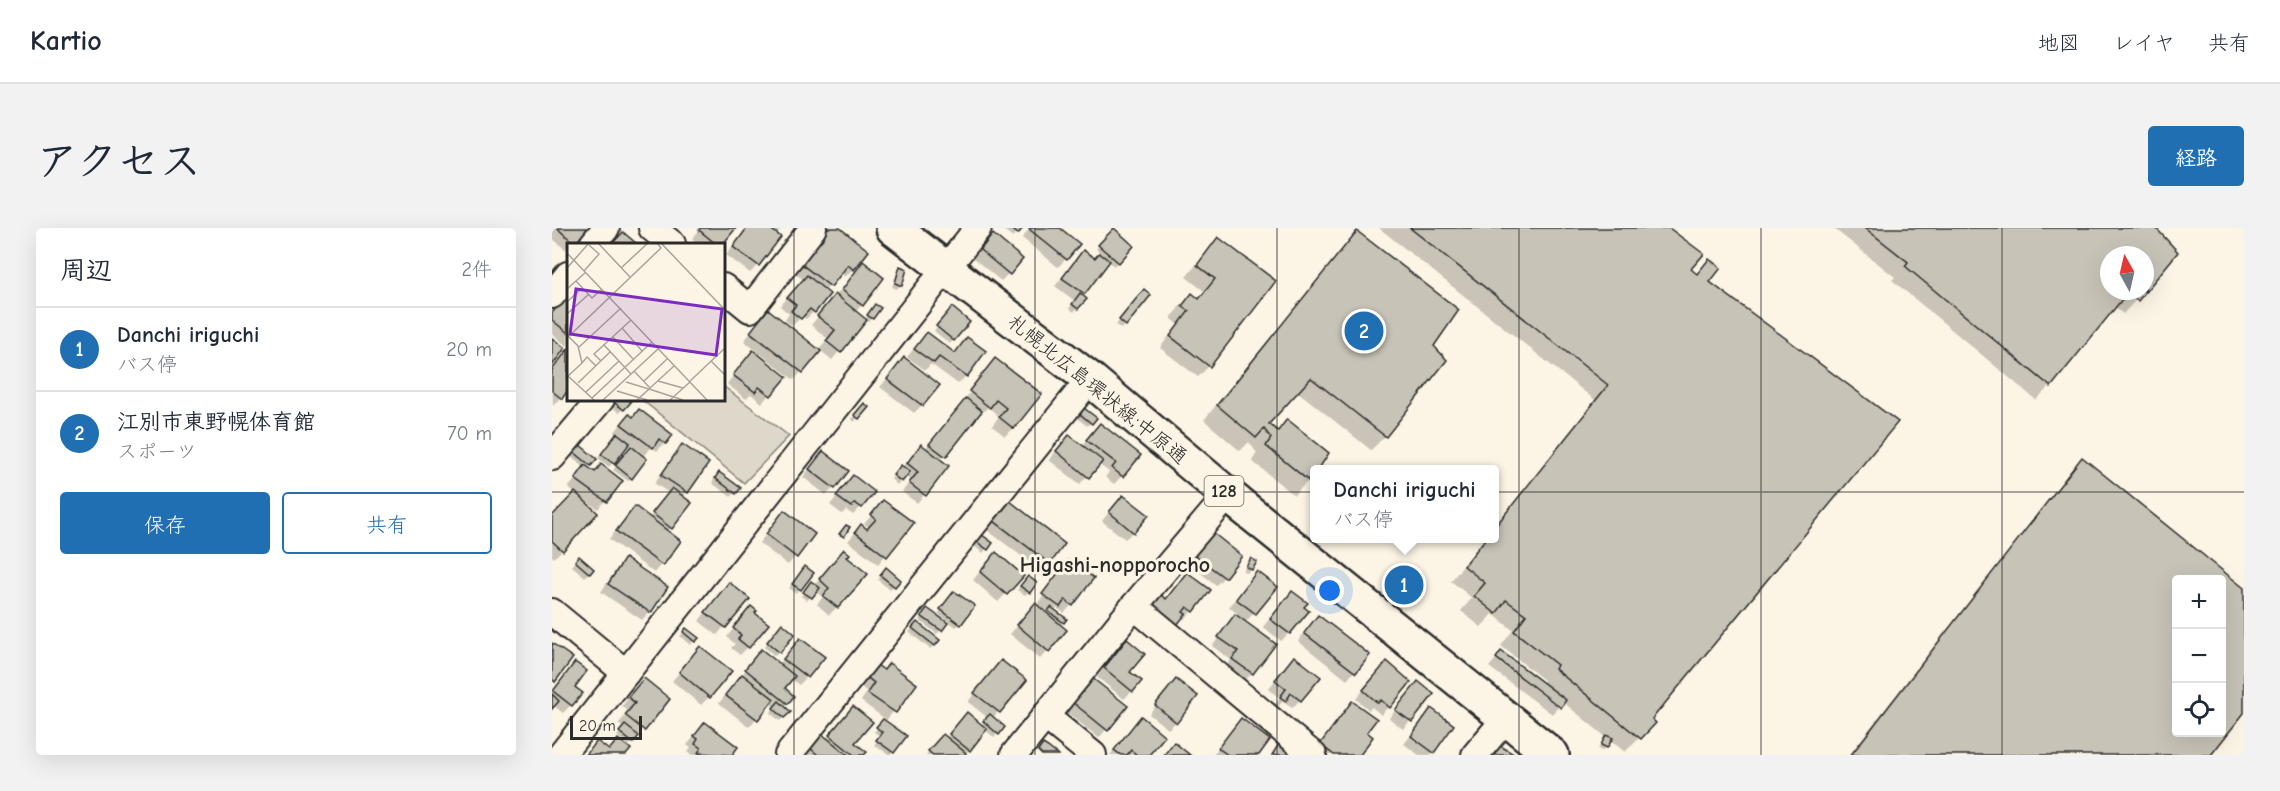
<!DOCTYPE html>
<html lang="ja">
<meta charset="utf-8">
<style>
body{margin:0;font-family:"Comic Neue","Klee One",sans-serif;background:#f2f2f3;color:#1f2937}
.controls{position:absolute;right:18px;bottom:18px;display:grid;overflow:hidden;border-radius:6px;box-shadow:0 6px 24px #0002}
.controls button{width:54px;height:54px;display:grid;place-items:center;padding:0;border:0;border-bottom:2px solid #e0e1e3;background:#fff;color:#1f2937;font:30px sans-serif}
.compass{position:absolute;left:1548px;top:18px;width:54px;height:54px;border-radius:50%;background:#fff;box-shadow:0 6px 24px #0002;rotate:352deg}
.scale{position:absolute;left:18px;bottom:15px;width:72px;box-sizing:border-box;padding-left:6px;border:3px solid #2b2b2b;border-top:0;font-size:16px;line-height:21px;white-space:nowrap;color:#2b2b2b;-webkit-text-stroke:4px #fcf5e5;paint-order:stroke}
.you{position:absolute;left:778px;top:363px;width:21px;height:21px;margin:-15px;border:4px solid #fff;border-radius:50%;background:#1a73e8;box-shadow:0 0 0 9px #1a73e833}
.badge{display:grid;place-items:center;width:39px;height:39px;border-radius:50%;background:#1f6fb2;color:#fff;font-size:20px;font-weight:700}
.pin{position:absolute;translate:-50% -50%;border:3px solid #fff;box-shadow:0 2px 6px #0006}
.popup{position:absolute;left:758px;top:237px;width:189px;height:78px;box-sizing:border-box;display:grid;place-content:center;border-radius:6px;background:#fff;filter:drop-shadow(0 2px 4px #0005);font-size:20px;white-space:nowrap;color:#747a83}
.popup b{font-size:22px;color:#1f2937}
.popup::after{content:'';position:absolute;left:50%;top:100%;margin-left:-12px;border:12px solid transparent;border-top-color:#fff}
.list{margin:0;padding:0;list-style:none}
h2{display:flex;justify-content:space-between;align-items:center;height:78px;margin:0;padding:0 24px;font-size:26px}
h2 small{font-size:20px;font-weight:400;color:#747a83}
.list li{display:grid;grid-template-columns:39px 1fr auto;gap:18px;align-items:center;box-sizing:border-box;height:84px;padding:0 24px;border-top:2px solid #e0e1e3}
.list b{display:block;font-size:22px;white-space:nowrap}
.list p{margin:0;font-size:20px;white-space:nowrap;color:#747a83}
.list em{font-size:20px;font-style:normal;color:#747a83}
.actions{display:flex;gap:12px;padding:18px 24px}
.actions a{flex:1;padding:14px 0;border:2px solid #1f6fb2;border-radius:6px;text-align:center;font-size:21px;color:#1f6fb2}
.actions .main{background:#1f6fb2;color:#fff}
.icon{flex:none;width:33px;height:33px;fill:none;stroke:currentColor;stroke-width:2;stroke-linecap:round;stroke-linejoin:round}
.map{position:relative;flex:none;width:1692px;height:527px;overflow:hidden;border-radius:6px}
header{display:flex;align-items:center;gap:36px;box-sizing:border-box;height:84px;padding:0 30px;background:#fff;border-bottom:2px solid #e0e1e3}
header strong{font-size:28px}
nav{display:flex;gap:33px;margin-inline-start:auto;font-size:21px}
.intro{display:flex;align-items:center;justify-content:space-between;box-sizing:border-box;height:144px;padding:0 36px}
h1{margin:0;font-size:42px}
.button{padding:15px 27px;border-radius:6px;background:#1f6fb2;color:#fff;font-size:21px;font-weight:700}
main{display:flex;gap:36px;padding:0 36px}
aside{flex:1;background:#fff;border-radius:6px;box-shadow:0 6px 24px #0002}
.map>svg:first-child{display:block}
.green{fill:#ded8ca;stroke:#84827a;stroke-width:1.5}
.shadow{fill:#0003;fill-rule:evenodd}
.building{fill:#c8c3b7;stroke:#2b2b2b;stroke-width:1.5;fill-rule:evenodd}
.lines{fill:none;stroke-linecap:round;stroke-linejoin:round}
.minor-casing{stroke:#2b2b2b;stroke-width:30}
.major-casing{stroke:#2b2b2b;stroke-width:38}
.minor{stroke:#fcf5e5;stroke-width:26}
.major{stroke:#fcf5e5;stroke-width:33}
.grid{fill:none;stroke:#2b2b2b;stroke-width:1.5;stroke-opacity:0.55}
.labels{text-anchor:middle;stroke-width:6;stroke-linejoin:round;paint-order:stroke}
.shield{fill:#fcf5e5;stroke:#6a6863;stroke-width:1.5}
.shield-label{font-size:18px;font-weight:bold;fill:#2b2b2b}
.street-label{font-size:20px;fill:#2b2b2b;stroke:#fcf5e5}
.quarter-label{font-size:22px;font-weight:bold;fill:#2b2b2b;stroke:#fcf5e5}
.inset-road{fill:none;stroke:#a8a49b;stroke-width:1.5}
.view{fill:#7b2cbf;fill-opacity:0.15;stroke:#7b2cbf;stroke-width:3}
.inset-edge{fill:none;stroke:#2b2b2b;stroke-width:3}
</style>
<header>
<strong>Kartio</strong>
<nav><a>地図</a><a>レイヤ</a><a>共有</a></nav>
</header>
<div class="intro"><h1>アクセス</h1><a class="button">経路</a></div>
<main>
<aside>
<h2>周辺<small>2件</small></h2>
<ul class="list">
<li><span class="badge">1</span><div><b>Danchi iriguchi</b><p>バス停</p></div><em>20 m</em></li>
<li><span class="badge">2</span><div><b>江別市東野幌体育館</b><p>スポーツ</p></div><em>70 m</em></li>
</ul>
<div class="actions"><a class="main">保存</a><a>共有</a></div>
</aside>
<div class="map">
<svg width="1692" height="527" viewBox="0 0 1692 527">
<rect width="100%" height="100%" fill="#fcf5e5"/>
<filter id="ink" filterUnits="userSpaceOnUse"><feTurbulence type="fractalNoise" baseFrequency=".0167" numOctaves="2"/><feDisplacementMap in="SourceGraphic" scale="12" xChannelSelector="R" yChannelSelector="G"/><feConvolveMatrix kernelMatrix="1 2 1 2 8 2 1 2 1" color-interpolation-filters="sRGB"/></filter>
<g filter="url(#ink)">
<path class="green" d="M 171,158 L 237,208 L 192,255 L 89,171 L 171,171 Z"/>
<g class="shadow">
<path d="M 0,0 L 34,0 L 20,16 L 16,16 L 14,22 L 0,10 Z"/>
<path d="M 149,0 L 182,0 L 169,16 L 147,16 L 140,11 Z"/>
<path d="M 195,0 L 229,0 L 206,37 L 198,45 L 174,27 Z"/>
<path d="M 275,0 L 285,0 L 301,41 L 293,49 L 288,45 L 272,63 L 262,84 L 254,91 L 250,88 L 240,98 L 233,92 L 237,86 L 228,78 L 252,52 L 241,44 Z"/>
<path d="M 449,0 L 469,0 L 461,9 Z"/>
<path d="M 478,0 L 506,0 L 514,31 L 506,39 L 470,10 Z"/>
<path d="M 827,0 L 1115,0 L 1137,42 L 1144,46 L 1157,33 L 1098,491 L 1102,495 L 1073,524 L 1058,512 L 1050,523 L 1046,521 L 1054,509 L 1011,474 L 1000,486 L 937,439 L 949,425 L 990,456 L 992,452 L 949,418 L 961,402 L 941,386 L 929,399 L 909,383 L 920,370 L 899,353 L 933,310 L 942,310 L 942,299 L 1043,172 Z"/>
<path d="M 1281,0 L 1602,0 L 1593,62 L 1593,27 L 1557,27 L 1557,63 L 1592,63 L 1571,86 L 1562,78 L 1498,158 L 1484,172 L 1340,52 L 1343,49 Z"/>
<path d="M 562,2 L 580,18 L 562,38 L 556,33 L 529,68 L 525,80 L 522,84 L 517,80 L 523,73 L 503,58 L 531,24 L 543,32 L 549,26 L 544,21 Z"/>
<path d="M 805,5 L 880,118 L 893,132 L 833,208 L 819,222 L 745,163 L 714,196 L 724,204 L 735,193 L 762,242 L 756,253 L 742,267 L 700,233 L 705,225 L 697,214 L 688,223 L 652,192 L 791,20 Z"/>
<path d="M 666,11 L 657,138 L 646,149 L 608,120 L 626,96 L 619,90 L 628,78 L 640,67 L 646,71 L 652,63 L 634,49 Z"/>
<path d="M 433,16 L 457,45 L 449,53 L 421,30 Z"/>
<path d="M 311,35 L 310,77 L 303,84 L 313,92 L 319,81 L 320,90 L 317,94 L 313,92 L 280,132 L 268,122 L 242,152 L 192,113 L 216,83 L 266,123 L 276,111 L 259,97 Z"/>
<path d="M 349,40 L 348,57 L 345,61 L 340,59 L 345,44 Z"/>
<path d="M 589,67 L 597,67 L 569,101 L 564,97 Z"/>
<path d="M 15,69 L 16,70 L 16,116 L 15,118 L 0,106 L 0,85 Z"/>
<path d="M 396,85 L 401,112 L 398,116 L 382,103 Z"/>
<path d="M 375,106 L 402,126 L 415,111 L 414,148 L 406,156 L 379,136 L 373,142 L 355,129 Z"/>
<path d="M 16,123 L 16,169 L 12,165 L 1,178 L 0,142 Z"/>
<path d="M 352,131 L 370,177 L 362,185 L 328,159 Z"/>
<path d="M 193,132 L 232,149 L 210,175 L 199,166 L 194,171 L 175,156 Z"/>
<path d="M 444,132 L 461,200 L 453,208 L 440,198 L 447,188 L 436,179 L 429,186 L 427,185 L 388,233 L 372,267 L 365,275 L 350,264 L 359,252 L 353,248 L 345,257 L 339,251 L 362,226 L 373,221 Z"/>
<path d="M 61,171 L 74,171 L 77,174 L 67,185 L 57,176 Z"/>
<path d="M 315,179 L 302,194 L 300,191 L 308,181 Z"/>
<path d="M 87,183 L 113,215 L 105,223 L 100,219 L 92,227 L 85,221 L 79,250 L 76,253 L 61,242 L 81,218 L 76,215 L 57,239 L 46,230 L 65,207 L 62,205 L 69,196 L 77,188 L 80,190 Z"/>
<path d="M 529,186 L 539,195 L 535,198 L 525,190 Z"/>
<path d="M 548,197 L 570,248 L 562,256 L 553,249 L 557,244 L 546,236 L 528,256 L 497,232 L 509,216 L 530,218 Z"/>
<path d="M 130,218 L 135,264 L 130,269 L 119,300 L 114,304 L 127,314 L 102,345 L 57,311 L 83,280 L 97,290 L 117,265 L 102,255 Z"/>
<path d="M 28,219 L 43,231 L 35,241 L 42,246 L 69,253 L 46,281 L 34,273 L 10,322 L 2,330 L 0,328 L 0,290 L 23,265 L 16,260 L 33,240 L 19,229 Z"/>
<path d="M 271,225 L 282,260 L 274,267 L 251,249 Z"/>
<path d="M 1530,231 L 1692,362 L 1692,483 L 1657,527 L 1297,527 L 1516,246 ZM 1624,352 L 1670,352 L 1670,505 L 1624,505 Z"/>
<path d="M 301,249 L 309,279 L 301,287 L 294,282 L 290,286 L 278,277 Z"/>
<path d="M 163,250 L 183,265 L 179,269 L 160,255 Z"/>
<path d="M 563,277 L 581,304 L 573,311 L 550,293 Z"/>
<path d="M 324,282 L 360,296 L 326,336 L 296,313 L 309,298 L 314,302 L 317,299 L 312,296 Z"/>
<path d="M 450,283 L 511,316 L 489,343 L 435,302 Z"/>
<path d="M 232,284 L 261,307 L 236,337 L 207,315 Z"/>
<path d="M 423,309 L 439,315 L 431,325 L 418,315 Z"/>
<path d="M 647,310 L 672,349 L 664,357 L 631,331 Z"/>
<path d="M 27,330 L 40,341 L 33,349 L 20,338 Z"/>
<path d="M 285,331 L 285,379 L 277,387 L 265,376 L 271,369 L 263,363 L 255,373 L 249,368 L 255,359 L 262,358 Z"/>
<path d="M 73,332 L 98,384 L 90,392 L 49,364 L 65,340 Z"/>
<path d="M 699,332 L 699,341 L 695,345 L 691,343 Z"/>
<path d="M 436,334 L 470,348 L 446,374 L 421,352 Z"/>
<path d="M 516,334 L 520,377 L 512,385 L 505,380 L 502,383 L 511,394 L 508,398 L 513,403 L 488,431 L 458,406 L 485,376 ZM 488,378 L 496,384 L 494,387 L 486,380 Z"/>
<path d="M 249,344 L 260,345 L 244,365 L 237,360 Z"/>
<path d="M 331,345 L 347,352 L 338,362 L 326,352 Z"/>
<path d="M 705,345 L 724,359 L 693,395 L 700,445 L 692,453 L 674,439 L 679,432 L 660,418 L 686,386 L 677,379 Z"/>
<path d="M 472,353 L 476,364 L 473,367 L 465,362 Z"/>
<path d="M 657,363 L 633,391 L 630,389 L 592,387 L 608,368 L 613,372 Z"/>
<path d="M 169,364 L 196,371 L 165,407 L 147,393 Z"/>
<path d="M 399,368 L 408,396 L 404,399 L 386,386 Z"/>
<path d="M 732,373 L 737,405 L 729,413 L 711,399 Z"/>
<path d="M 371,386 L 394,396 L 385,406 L 367,392 Z"/>
<path d="M 191,388 L 196,419 L 188,427 L 179,420 L 183,416 L 175,409 Z"/>
<path d="M 758,397 L 816,427 L 795,452 L 746,413 Z"/>
<path d="M 361,400 L 382,417 L 378,421 L 357,404 Z"/>
<path d="M 226,401 L 241,406 L 223,428 L 212,419 Z"/>
<path d="M 134,402 L 145,410 L 138,417 L 128,408 Z"/>
<path d="M 248,412 L 255,449 L 247,457 L 239,451 L 231,461 L 235,475 L 231,479 L 236,484 L 228,493 L 218,485 L 223,479 L 217,475 L 197,499 L 167,475 L 209,423 L 226,437 Z"/>
<path d="M 148,420 L 157,469 L 149,477 L 120,453 Z"/>
<path d="M 567,421 L 580,463 L 572,471 L 545,449 Z"/>
<path d="M 735,438 L 748,472 L 740,480 L 731,473 L 725,480 L 722,477 L 728,470 L 716,461 Z"/>
<path d="M 325,439 L 363,456 L 333,494 L 353,508 L 338,527 L 322,517 L 328,508 L 322,504 L 333,491 L 309,473 L 315,464 L 309,459 Z"/>
<path d="M 441,441 L 472,452 L 441,490 L 446,506 L 442,509 L 433,502 L 412,527 L 374,527 L 383,516 L 394,510 L 415,486 L 429,497 L 436,490 L 416,474 Z"/>
<path d="M 827,443 L 857,454 L 829,487 L 820,479 L 817,482 L 804,471 Z"/>
<path d="M 16,444 L 21,459 L 19,477 L 11,485 L 1,477 L 0,479 L 0,464 Z"/>
<path d="M 866,455 L 880,466 L 851,501 L 837,490 Z"/>
<path d="M 531,459 L 573,479 L 547,510 L 512,482 Z"/>
<path d="M 84,460 L 116,471 L 77,518 L 65,508 L 72,500 L 66,496 L 77,484 L 70,478 Z"/>
<path d="M 617,461 L 624,494 L 616,501 L 597,486 Z"/>
<path d="M 800,475 L 813,505 L 819,509 L 806,527 L 764,527 L 761,524 Z"/>
<path d="M 879,482 L 881,524 L 878,527 L 867,527 L 852,516 Z"/>
<path d="M 294,487 L 301,515 L 313,524 L 310,527 L 252,527 L 270,508 L 274,511 Z"/>
<path d="M 689,492 L 716,513 L 705,527 L 661,527 Z"/>
<path d="M 153,496 L 184,519 L 178,527 L 140,527 L 136,524 L 139,520 L 135,517 Z"/>
<path d="M 581,498 L 611,508 L 595,527 L 558,527 Z"/>
</g>
<g class="building">
<path d="M 5,0 L 36,0 L 23,16 Z"/>
<path d="M 148,0 L 184,0 L 171,16 L 164,16 L 147,2 Z"/>
<path d="M 195,0 L 217,0 L 229,9 L 207,38 L 181,19 Z"/>
<path d="M 275,0 L 288,0 L 317,23 L 302,42 L 296,37 L 279,59 L 248,35 Z"/>
<path d="M 458,0 L 471,0 L 466,6 Z"/>
<path d="M 478,0 L 508,0 L 528,16 L 515,32 L 477,1 Z"/>
<path d="M 562,0 L 582,18 L 567,35 L 546,17 Z"/>
<path d="M 858,0 L 1117,0 L 1152,26 L 1139,41 L 1145,46 L 1157,31 L 1169,40 L 1158,54 L 1346,194 L 1100,491 L 1104,495 L 1089,511 L 1003,441 L 1005,437 L 962,403 L 974,387 L 954,372 L 944,386 L 922,368 L 933,355 L 912,338 L 934,310 L 942,310 L 942,300 L 1056,157 Z"/>
<path d="M 1313,0 L 1604,0 L 1626,24 L 1586,73 L 1576,64 L 1499,159 L 1353,38 L 1356,34 ZM 1557,27 L 1593,27 L 1593,63 L 1557,63 Z"/>
<path d="M 805,3 L 907,82 L 882,118 L 895,132 L 834,209 L 759,150 L 717,196 L 726,203 L 735,191 L 777,225 L 766,242 L 762,242 L 762,247 L 758,254 L 714,218 L 719,210 L 712,201 L 704,210 L 665,177 Z"/>
<path d="M 71,4 L 85,16 L 60,16 Z"/>
<path d="M 441,6 L 471,31 L 458,47 L 428,22 Z"/>
<path d="M 666,9 L 724,53 L 658,139 L 618,108 L 637,83 L 630,78 L 640,65 L 647,71 L 663,51 L 645,37 Z"/>
<path d="M 531,22 L 543,30 L 547,25 L 558,33 L 533,66 L 510,50 Z"/>
<path d="M 311,33 L 332,50 L 311,78 L 290,62 Z"/>
<path d="M 348,38 L 355,41 L 350,58 L 343,55 Z"/>
<path d="M 255,47 L 278,66 L 263,85 L 258,81 L 249,91 L 239,83 L 244,77 L 235,70 Z"/>
<path d="M 592,61 L 599,67 L 574,98 L 567,92 Z"/>
<path d="M 528,65 L 535,71 L 526,81 L 520,76 Z"/>
<path d="M 283,66 L 315,92 L 289,125 L 274,113 L 283,102 L 265,88 Z"/>
<path d="M 15,67 L 16,68 L 16,105 L 0,92 L 0,85 Z"/>
<path d="M 323,76 L 329,80 L 321,91 L 315,87 Z"/>
<path d="M 400,79 L 418,94 L 402,113 L 384,98 Z"/>
<path d="M 216,81 L 269,123 L 251,145 L 198,104 Z"/>
<path d="M 375,104 L 403,125 L 415,109 L 434,123 L 415,149 L 387,129 L 382,135 L 362,121 Z"/>
<path d="M 0,110 L 13,120 L 0,138 Z"/>
<path d="M 16,121 L 16,162 L 10,171 L 0,163 L 0,142 Z"/>
<path d="M 201,122 L 235,149 L 219,168 L 207,159 L 203,164 L 181,147 Z"/>
<path d="M 352,129 L 388,157 L 371,178 L 335,151 Z"/>
<path d="M 443,130 L 490,166 L 462,201 L 447,189 L 454,180 L 444,172 L 438,180 L 417,163 Z"/>
<path d="M 414,170 L 430,183 L 394,229 L 377,216 Z"/>
<path d="M 76,171 L 79,174 L 72,182 L 59,172 Z"/>
<path d="M 312,175 L 317,179 L 307,191 L 302,187 Z"/>
<path d="M 532,180 L 545,190 L 540,196 L 528,186 Z"/>
<path d="M 87,181 L 121,207 L 114,216 L 107,211 L 101,220 L 69,196 L 77,186 L 81,189 Z"/>
<path d="M 548,195 L 589,227 L 571,249 L 560,240 L 564,235 L 534,212 Z"/>
<path d="M 65,205 L 78,215 L 62,236 L 49,226 Z"/>
<path d="M 517,207 L 551,233 L 537,250 L 504,223 Z"/>
<path d="M 130,216 L 157,235 L 136,265 L 109,247 Z"/>
<path d="M 369,216 L 397,238 L 374,268 L 357,255 L 366,244 L 355,235 Z"/>
<path d="M 28,217 L 45,231 L 39,238 L 22,224 Z"/>
<path d="M 79,218 L 95,231 L 80,251 L 63,237 Z"/>
<path d="M 271,223 L 297,243 L 283,261 L 257,241 Z"/>
<path d="M 1530,229 L 1692,360 L 1692,485 L 1659,527 L 1299,527 ZM 1624,352 L 1670,352 L 1670,505 L 1624,505 Z"/>
<path d="M 49,236 L 71,253 L 55,274 L 23,251 L 33,237 L 43,244 Z"/>
<path d="M 349,237 L 358,244 L 350,254 L 341,247 Z"/>
<path d="M 167,244 L 189,260 L 184,266 L 163,250 Z"/>
<path d="M 301,247 L 323,264 L 310,280 L 303,275 L 299,279 L 284,268 Z"/>
<path d="M 120,260 L 140,275 L 120,301 L 100,285 Z"/>
<path d="M 23,264 L 46,285 L 11,323 L 0,313 L 0,288 Z"/>
<path d="M 571,267 L 597,287 L 582,305 L 557,284 Z"/>
<path d="M 331,272 L 362,295 L 335,329 L 303,304 L 309,296 L 315,301 L 324,291 L 319,287 Z"/>
<path d="M 458,273 L 513,316 L 498,336 L 442,293 Z"/>
<path d="M 83,278 L 129,313 L 111,338 L 64,303 Z"/>
<path d="M 232,282 L 263,306 L 245,330 L 214,306 Z"/>
<path d="M 294,297 L 298,299 L 292,309 L 287,306 Z"/>
<path d="M 655,300 L 690,328 L 673,350 L 637,323 Z"/>
<path d="M 426,304 L 441,315 L 436,322 L 421,311 Z"/>
<path d="M 292,321 L 298,326 L 295,329 L 316,346 L 286,380 L 271,368 L 277,360 L 267,351 Z"/>
<path d="M 444,324 L 472,348 L 455,367 L 428,344 Z"/>
<path d="M 27,328 L 42,341 L 38,346 L 23,333 Z"/>
<path d="M 73,330 L 116,359 L 99,385 L 56,356 Z"/>
<path d="M 699,330 L 705,334 L 700,342 L 694,339 Z"/>
<path d="M 516,332 L 542,350 L 521,378 L 513,372 L 508,379 L 490,366 Z"/>
<path d="M 253,338 L 262,345 L 249,362 L 240,356 Z"/>
<path d="M 334,339 L 349,352 L 343,359 L 328,347 Z"/>
<path d="M 705,343 L 726,359 L 704,386 L 684,371 Z"/>
<path d="M 635,344 L 659,362 L 642,384 L 635,379 L 631,384 L 634,386 L 624,398 L 599,379 L 608,366 L 614,371 Z"/>
<path d="M 476,348 L 485,355 L 478,365 L 468,358 Z"/>
<path d="M 259,353 L 268,360 L 260,370 L 251,364 Z"/>
<path d="M 177,354 L 198,371 L 174,400 L 153,384 Z"/>
<path d="M 402,363 L 423,378 L 409,397 L 388,381 Z"/>
<path d="M 740,363 L 756,375 L 752,379 L 757,383 L 738,406 L 718,391 Z"/>
<path d="M 483,375 L 515,402 L 497,424 L 465,397 Z"/>
<path d="M 199,378 L 205,383 L 203,385 L 217,396 L 197,420 L 186,411 L 189,407 L 181,400 Z"/>
<path d="M 499,379 L 515,391 L 512,395 L 496,383 Z"/>
<path d="M 375,380 L 396,395 L 390,403 L 369,388 Z"/>
<path d="M 683,386 L 724,416 L 701,446 L 680,431 L 686,423 L 666,409 Z"/>
<path d="M 766,387 L 818,427 L 804,445 L 752,405 Z"/>
<path d="M 365,394 L 388,412 L 383,418 L 360,400 Z"/>
<path d="M 230,395 L 243,406 L 228,425 L 215,414 Z"/>
<path d="M 134,400 L 147,410 L 143,414 L 131,404 Z"/>
<path d="M 248,410 L 273,429 L 256,450 L 231,431 Z"/>
<path d="M 575,411 L 593,426 L 578,444 L 590,453 L 581,464 L 552,440 Z"/>
<path d="M 0,415 L 21,430 L 3,454 L 0,451 Z"/>
<path d="M 148,418 L 180,443 L 158,470 L 127,444 Z"/>
<path d="M 209,421 L 243,448 L 233,460 L 242,468 L 236,476 L 193,441 Z"/>
<path d="M 949,423 L 1014,472 L 1009,480 L 944,430 Z"/>
<path d="M 742,428 L 769,449 L 749,473 L 739,465 L 734,473 L 728,469 L 734,461 L 723,452 Z"/>
<path d="M 449,432 L 475,452 L 448,485 L 422,465 Z"/>
<path d="M 835,433 L 859,454 L 838,480 L 829,472 L 826,475 L 811,462 Z"/>
<path d="M 23,434 L 35,443 L 23,459 L 31,465 L 20,478 L 1,463 Z"/>
<path d="M 337,435 L 365,456 L 344,485 L 315,465 L 322,455 L 316,450 L 325,437 L 332,442 Z"/>
<path d="M 190,446 L 222,471 L 206,492 L 173,467 Z"/>
<path d="M 539,449 L 576,478 L 556,503 L 519,473 Z"/>
<path d="M 92,450 L 118,471 L 93,503 L 73,487 L 83,475 L 76,469 Z"/>
<path d="M 624,451 L 646,468 L 625,495 L 603,477 Z"/>
<path d="M 866,453 L 882,466 L 860,494 L 843,482 Z"/>
<path d="M 0,466 L 7,473 L 0,481 Z"/>
<path d="M 227,473 L 239,484 L 232,490 L 221,480 Z"/>
<path d="M 800,473 L 825,491 L 815,504 L 821,509 L 808,527 L 782,527 L 768,516 Z"/>
<path d="M 301,478 L 321,494 L 303,515 L 315,524 L 312,527 L 302,527 L 277,507 Z"/>
<path d="M 879,480 L 902,497 L 882,525 L 859,508 Z"/>
<path d="M 415,484 L 435,501 L 418,523 L 397,506 Z"/>
<path d="M 438,486 L 453,499 L 447,507 L 431,493 Z"/>
<path d="M 589,488 L 613,508 L 597,527 L 585,527 L 579,522 L 575,527 L 569,527 L 562,522 Z"/>
<path d="M 689,490 L 718,512 L 707,527 L 676,527 L 666,520 Z"/>
<path d="M 331,491 L 355,508 L 342,525 L 324,512 L 330,504 L 324,499 Z"/>
<path d="M 153,494 L 186,519 L 180,527 L 146,525 L 149,520 L 143,516 L 146,511 L 142,508 Z"/>
<path d="M 73,497 L 87,508 L 81,515 L 67,504 Z"/>
<path d="M 270,506 L 296,527 L 266,527 L 258,520 Z"/>
<path d="M 391,506 L 414,525 L 413,527 L 381,527 L 376,523 Z"/>
<path d="M 1054,507 L 1061,510 L 1055,520 L 1049,517 Z"/>
<path d="M 66,511 L 79,521 L 74,527 L 34,527 L 45,513 L 57,522 Z"/>
<path d="M 622,514 L 638,527 L 612,527 Z"/>
<path d="M 728,514 L 745,527 L 720,527 Z"/>
<path d="M 944,515 L 963,527 L 936,527 Z"/>
<path d="M 491,516 L 496,519 L 506,527 L 490,527 L 486,523 Z"/>
</g>
<g class="lines">
<g class="minor-casing">
<g id="minor">
<path d="M 100,0 L 120,16"/>
<path d="M 41,16 L 54,0"/>
<path d="M 171,59 L 198,81 L 261,0"/>
<path d="M 0,67 L 16,47"/>
<path d="M 0,229 L 49,171"/>
<path d="M 582,378 L 761,527"/>
<path d="M 0,384 L 74,445"/>
<path d="M 493,488 L 541,527"/>
<path d="M 9,527 L 426,0"/>
<path d="M 236,527 L 538,151"/>
<path d="M 462,527 L 582,378 L 676,267"/>
<path d="M 923,527 L 955,489"/>
</g>
</g>
<g class="major-casing">
<path id="major" d="M 341,0 L 538,151 L 676,267 L 1000,527"/>
</g>
<use href="#minor" class="minor"/>
<use href="#major" class="major"/>
</g>
</g>
<path class="grid" d="M 242,0 L 242,527M 483,0 L 483,527M 725,0 L 725,527M 967,0 L 967,527M 1209,0 L 1209,527M 1450,0 L 1450,527M 0,264 L 1692,264"/>
<g class="labels">
<rect class="shield" x="652.5" y="248" width="39" height="30" rx="4.5"/>
<g class="shield-label">
<text x="672" y="269">128</text>
</g>
<g class="street-label">
<text transform="translate(546 161) rotate(39)" y="7">札幌北広島環状線;中原通</text>
</g>
<g class="quarter-label">
<text x="563" y="344">Higashi-nopporocho</text>
</g>
</g>
<g transform="translate(15 15)">
<rect width="158" height="158" fill="#fcf5e5"/>
<path class="inset-road" d="M 31,0 L 63,34M 94,0 L 158,67M 0,10 L 140,157M 0,25 L 22,0M 54,25 L 81,0M 17,28 L 32,11 L 22,2M 9,38 L 25,55 L 35,46M 0,46 L 19,29M 1,58 L 15,45M 0,71 L 22,51M 55,85 L 75,108M 46,94 L 67,117M 0,95 L 94,5 L 90,0M 37,102 L 64,131M 11,105 L 54,65M 34,118 L 27,111 L 64,77M 144,118 L 158,132M 15,120 L 20,114 L 29,123M 67,128 L 83,145 L 107,123M 1,133 L 27,157M 0,134 L 15,120 L 11,103 L 1,93M 77,138 L 100,116M 91,138 L 116,145M 59,139 L 82,146 L 70,157M 122,139 L 158,105M 11,140 L 43,109M 82,146 L 116,157M 50,148 L 80,157M 19,149 L 52,118M 25,155 L 85,99M 36,157 L 91,106M 103,157 L 123,139"/>
<path class="view" d="M 9,46 L 155,66 L 149,112 L 3,91 Z"/>
<rect width="158" height="158" class="inset-edge"/>
</g>
</svg>
<div class="controls">
<button>+</button>
<button>−</button>
<button><svg class="icon" aria-label="locate" viewBox="0 0 24 24"><circle cx="12" cy="12" r="6"/><path d="M12 2v4M12 18v4M2 12h4M18 12h4"/></svg></button>
</div>
<svg class="compass" viewBox="-18 -18 36 36"><path d="M0-13l5 13h-10z" fill="#e53935"/><path d="M0 13l5-13h-10z" fill="#747a83"/></svg>
<div class="scale">20 m</div>
<div class="you"></div>
<div class="pin badge" style="left:852px;top:357px">1</div>
<div class="popup"><b>Danchi iriguchi</b>バス停</div>
<div class="pin badge" style="left:812px;top:103px">2</div>
</div>
</main>
